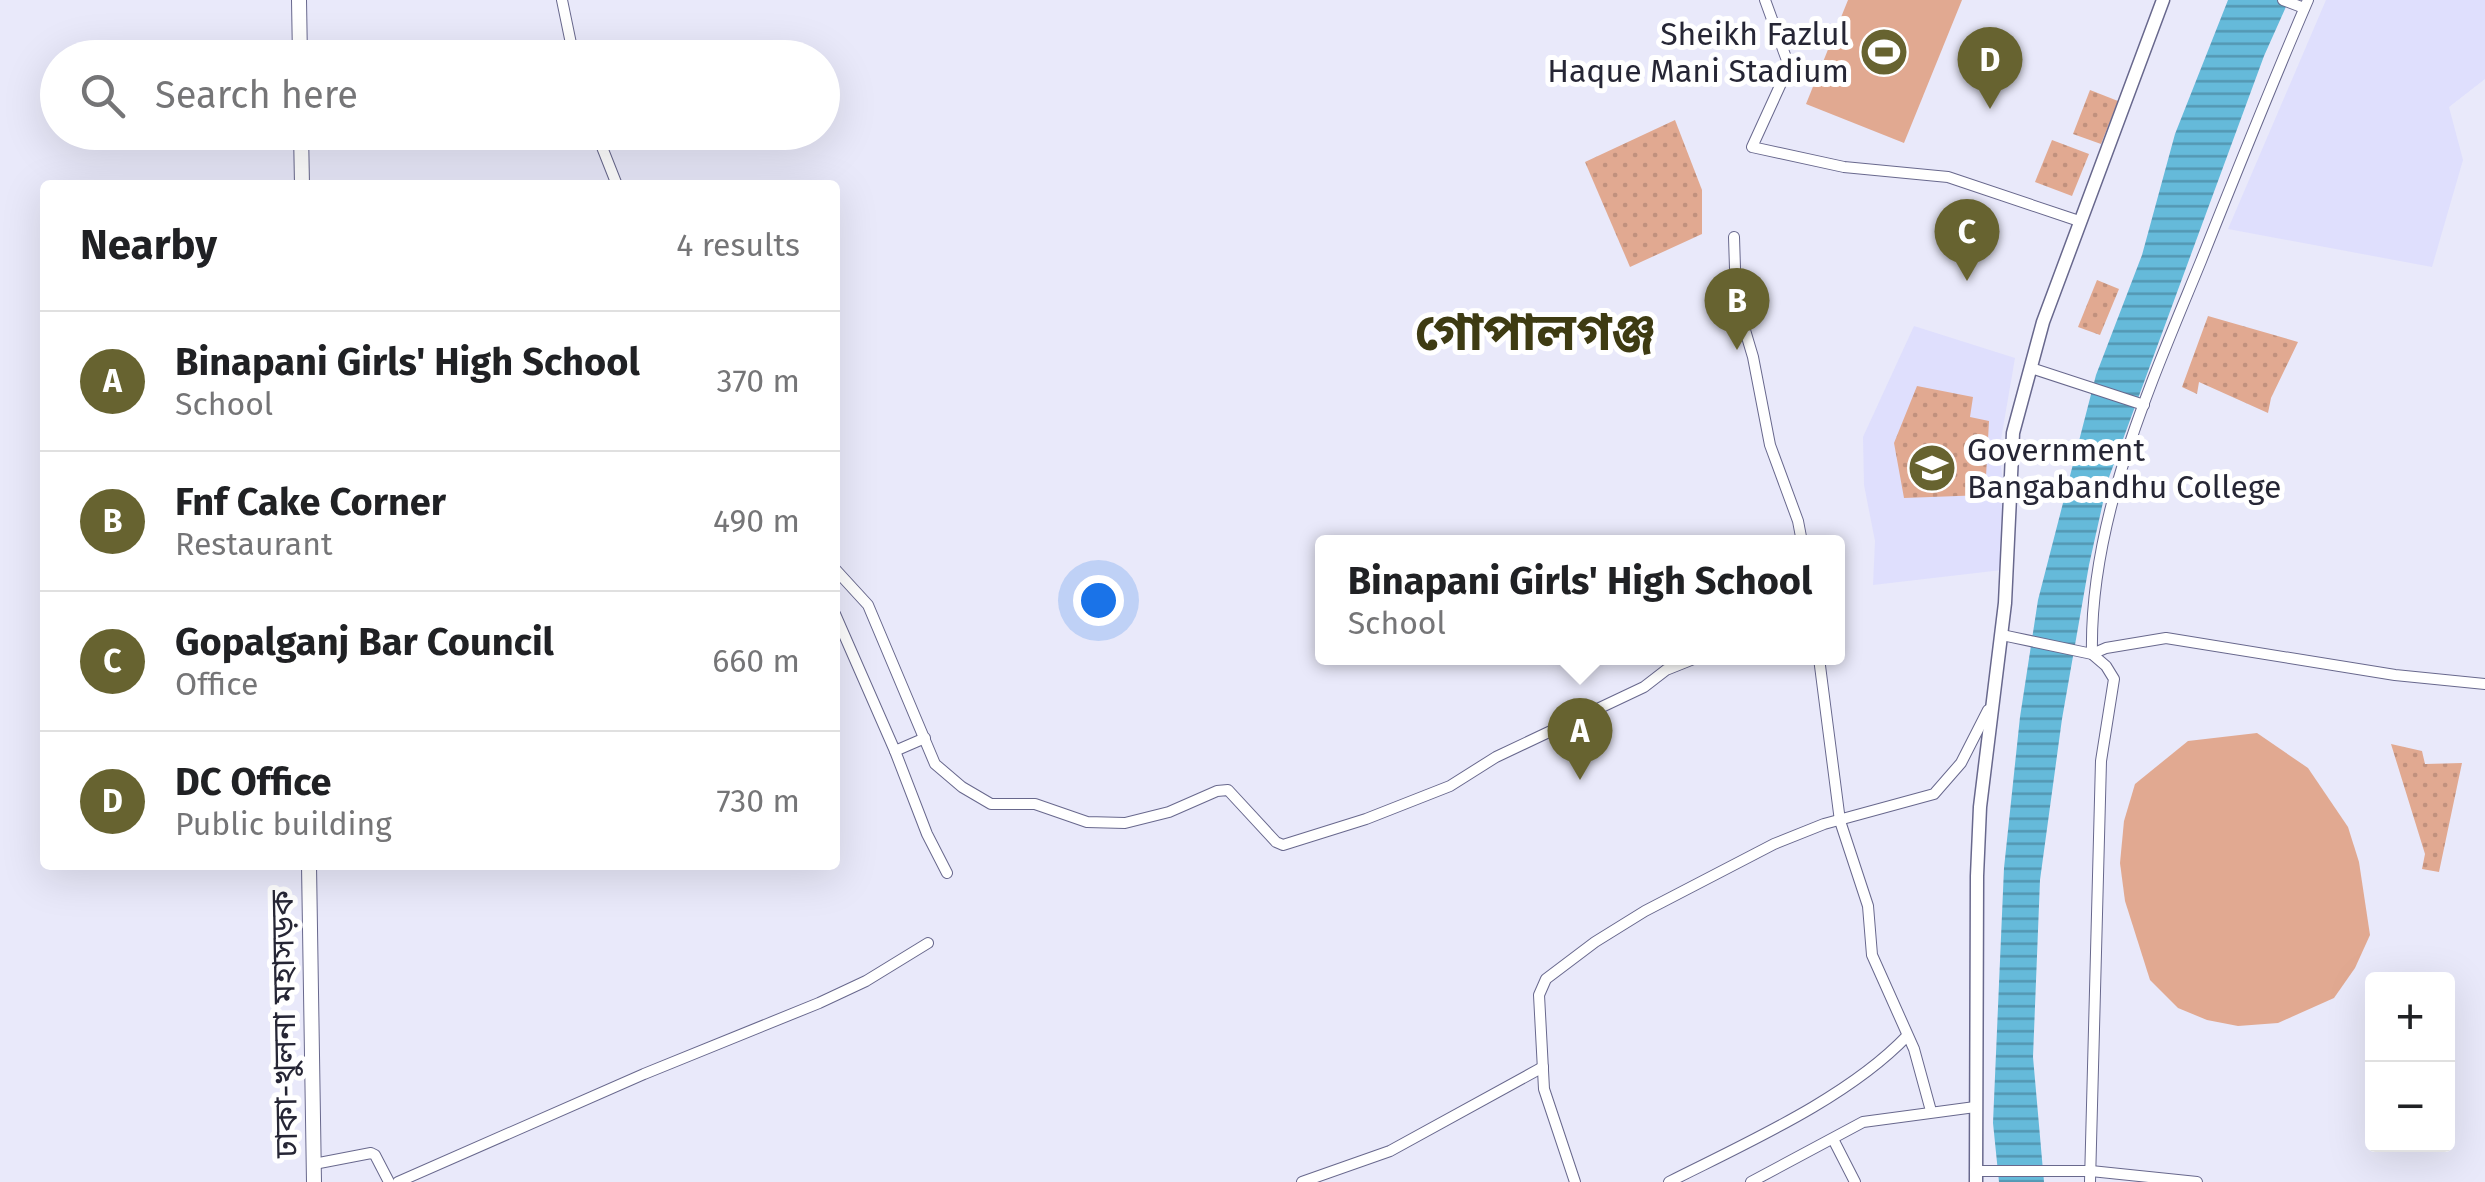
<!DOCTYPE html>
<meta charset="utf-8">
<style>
body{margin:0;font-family:"Fira Sans","Noto Sans Bengali",sans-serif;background:#f6f6f6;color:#202124}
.controls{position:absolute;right:30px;bottom:30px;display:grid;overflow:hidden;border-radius:10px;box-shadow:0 10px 40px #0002}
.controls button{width:90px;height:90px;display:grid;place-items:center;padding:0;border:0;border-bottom:2px solid #e0e0e0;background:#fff;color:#202124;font:50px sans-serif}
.you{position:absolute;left:1098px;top:600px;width:35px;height:35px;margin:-25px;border:8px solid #fff;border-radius:50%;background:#1a73e8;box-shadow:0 0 0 15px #1a73e833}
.badge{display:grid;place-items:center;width:65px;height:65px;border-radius:50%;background:#676330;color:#fff;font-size:32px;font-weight:700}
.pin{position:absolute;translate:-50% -82px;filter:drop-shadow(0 2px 5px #0008)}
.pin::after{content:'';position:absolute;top:52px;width:35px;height:30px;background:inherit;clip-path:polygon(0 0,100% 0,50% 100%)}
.popup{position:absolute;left:1315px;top:535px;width:530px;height:130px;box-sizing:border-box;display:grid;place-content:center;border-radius:10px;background:#fff;filter:drop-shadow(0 2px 8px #0005);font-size:32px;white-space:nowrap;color:#757577}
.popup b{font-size:38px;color:#202124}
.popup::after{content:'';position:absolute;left:50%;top:100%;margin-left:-20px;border:20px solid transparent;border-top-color:#fff}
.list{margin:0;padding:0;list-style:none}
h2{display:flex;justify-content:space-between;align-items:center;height:130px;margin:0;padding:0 40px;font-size:42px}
h2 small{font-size:32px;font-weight:400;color:#757577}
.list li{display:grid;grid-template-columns:65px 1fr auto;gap:30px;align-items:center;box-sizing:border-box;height:140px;padding:0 40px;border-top:2px solid #e0e0e0}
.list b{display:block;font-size:38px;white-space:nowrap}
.list p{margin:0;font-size:32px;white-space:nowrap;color:#757577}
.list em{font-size:32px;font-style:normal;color:#757577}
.icon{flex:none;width:55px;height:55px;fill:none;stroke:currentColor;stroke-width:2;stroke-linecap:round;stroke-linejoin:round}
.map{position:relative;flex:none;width:2485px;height:1182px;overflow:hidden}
.search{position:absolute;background:#fff;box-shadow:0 10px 40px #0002;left:40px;top:40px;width:800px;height:110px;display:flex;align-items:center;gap:25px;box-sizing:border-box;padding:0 35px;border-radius:55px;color:#757577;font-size:38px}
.panel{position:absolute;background:#fff;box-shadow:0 10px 40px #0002;left:40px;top:180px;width:800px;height:690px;border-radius:10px}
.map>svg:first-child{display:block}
.built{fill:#dfdffd}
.park{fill:url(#park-dots)}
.pitch{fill:#e1a991}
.water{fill:url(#water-rules)}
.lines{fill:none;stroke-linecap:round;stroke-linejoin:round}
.minor-casing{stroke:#68688d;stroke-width:12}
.major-casing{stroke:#68688d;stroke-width:15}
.highway-casing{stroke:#68688d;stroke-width:16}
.minor{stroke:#fff;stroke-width:10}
.major{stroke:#fff;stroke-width:12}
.highway{stroke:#fff;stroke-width:14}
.labels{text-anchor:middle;stroke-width:10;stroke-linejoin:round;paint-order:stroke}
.poi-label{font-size:32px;fill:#262635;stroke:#fff;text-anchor:end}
.street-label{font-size:32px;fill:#262635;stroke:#fff}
.town-label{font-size:52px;font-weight:bold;fill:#3e3b12;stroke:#fff}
</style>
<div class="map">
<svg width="2485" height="1182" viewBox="0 0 2485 1182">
<defs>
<pattern id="park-dots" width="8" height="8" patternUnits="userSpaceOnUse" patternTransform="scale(2.5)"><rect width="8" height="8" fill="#e1a991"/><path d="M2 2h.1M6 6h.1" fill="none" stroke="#c1917e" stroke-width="1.8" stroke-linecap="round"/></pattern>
<pattern id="water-rules" width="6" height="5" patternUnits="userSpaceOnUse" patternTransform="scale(2.5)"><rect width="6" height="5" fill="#65bada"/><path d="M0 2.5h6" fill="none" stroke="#5397b2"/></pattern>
</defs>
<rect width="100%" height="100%" fill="#e9e9fa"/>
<g class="built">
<path d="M 2326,0 L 2485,0 L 2485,79 L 2449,107 L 2463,160 L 2432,267 L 2228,229 Z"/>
<path d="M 1914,326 L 2015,358 L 1999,451 L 2006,504 L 2002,570 L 1873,585 L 1875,541 L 1864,485 L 1863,437 Z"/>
</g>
<g class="park">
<path d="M 2090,90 L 2118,101 L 2101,144 L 2073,134 Z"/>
<path d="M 1675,120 L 1702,190 L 1702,234 L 1630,267 L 1585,162 Z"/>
<path d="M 2052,140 L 2089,154 L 2072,196 L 2035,182 Z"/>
<path d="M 2097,280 L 2119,289 L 2100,335 L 2078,327 Z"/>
<path d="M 2208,316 L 2298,342 L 2271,398 L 2268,413 L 2199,382 L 2197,394 L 2182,387 Z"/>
<path d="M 1917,386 L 1973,397 L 1970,417 L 1989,421 L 1985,495 L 1904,498 L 1894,443 Z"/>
<path d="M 2391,744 L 2422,751 L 2425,764 L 2462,763 L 2439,872 L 2422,869 L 2425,854 Z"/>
</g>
<g class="pitch">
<path d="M 1848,0 L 1962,0 L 1904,143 L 1806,104 Z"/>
<path d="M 2257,733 L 2308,768 L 2348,827 L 2359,862 L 2370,935 L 2355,968 L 2334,998 L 2278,1023 L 2238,1026 L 2207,1020 L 2178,1008 L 2150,980 L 2125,901 L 2120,863 L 2124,821 L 2135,784 L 2188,741 Z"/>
</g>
<path class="water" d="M 2228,0 L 2289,0 L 2264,56 L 2108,480 L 2089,565 L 2062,719 L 2040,880 L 2033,1057 L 2044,1182 L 1999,1182 L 1993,1123 L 2004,868 L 2020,717 L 2038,600 L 2096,375 L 2142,255 L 2175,134 Z"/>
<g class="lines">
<g class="minor-casing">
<g id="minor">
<path d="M 562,0 L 574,58"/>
<path d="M 1765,0 L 1789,66 L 1752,147 L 1844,167 L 1948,177 L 2079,221"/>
<path d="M 2283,0 L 2304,8"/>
<path d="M 596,132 L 617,185"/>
<path d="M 1734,237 L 1736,300 L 1753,357 L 1770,445 L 1798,521 L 1802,542"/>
<path d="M 2031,368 L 2144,405"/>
<path d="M 835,569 L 868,605 L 935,764 L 962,787 L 991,804 L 1035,804 L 1087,822 L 1125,823 L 1169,812 L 1217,791 L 1228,790 L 1276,842 L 1283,845 L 1366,819 L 1450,786 L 1496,757 L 1644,687 L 1666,670 L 1696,658"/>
<path d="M 835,614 L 895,751 L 925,738"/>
<path d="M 2002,635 L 2092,654 L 2106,666 L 2114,679 L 2101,761 L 2090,1182"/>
<path d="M 2092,654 C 2089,520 2151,383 2201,261 C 2236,173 2271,86 2308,0"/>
<path d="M 2092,654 L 2106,648 L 2166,638 L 2395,675 L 2485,684"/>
<path d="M 1819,658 L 1840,821 L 1868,906 L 1872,955 L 1914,1049 L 1931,1111"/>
<path d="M 895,751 L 927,834 L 947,873"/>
<path d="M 1833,1139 L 1855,1182"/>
<path d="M 314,1164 L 371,1153 L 375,1155 L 389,1182"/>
<path d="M 1975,1171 L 2091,1171 L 2197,1182"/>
<path d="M 398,1182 L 644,1074 L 819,1003 L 866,981 L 928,943"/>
<path d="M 1302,1182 L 1390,1151 L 1543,1067"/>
<path d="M 1575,1182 L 1544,1089 L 1539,995 L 1546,979 L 1595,942 L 1645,911 L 1774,844 L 1824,824 L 1934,794 L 1961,763 L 1988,710"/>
<path d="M 1669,1182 C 1746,1143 1848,1098 1907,1036"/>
<path d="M 1751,1182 L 1863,1122 L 1975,1107"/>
</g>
</g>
<g class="major-casing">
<path id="major" d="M 1976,1182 L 1977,876 L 1980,807 L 2005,603 L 2013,433 L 2043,322 L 2163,0"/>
</g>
<g class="highway-casing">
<g id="highway">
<path d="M 299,0 L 300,58"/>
<path d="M 301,132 L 302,185"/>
<path d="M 309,865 L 314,1182"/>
</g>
</g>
<use href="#minor" class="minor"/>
<use href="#major" class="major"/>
<use href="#highway" class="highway"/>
</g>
<defs>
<g id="stadium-disc" transform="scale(2.5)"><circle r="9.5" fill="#676330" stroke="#fff"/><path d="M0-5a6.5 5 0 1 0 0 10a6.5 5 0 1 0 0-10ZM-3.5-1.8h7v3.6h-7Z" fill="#fff"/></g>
<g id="university-disc" transform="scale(2.5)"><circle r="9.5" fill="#676330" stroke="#fff"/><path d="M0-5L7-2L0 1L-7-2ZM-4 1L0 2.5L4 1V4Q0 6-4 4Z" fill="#fff"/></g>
</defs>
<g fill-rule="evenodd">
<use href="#stadium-disc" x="1884" y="52"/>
<use href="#university-disc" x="1932" y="468"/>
</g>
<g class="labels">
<g class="poi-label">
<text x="1849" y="45">Sheikh Fazlul<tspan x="1849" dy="37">Haque Mani Stadium</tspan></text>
<text x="1967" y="461" text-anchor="start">Government<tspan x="1967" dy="37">Bangabandhu College</tspan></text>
</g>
<g class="street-label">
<text transform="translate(284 1024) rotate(-91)" y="11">ঢাকা-খুলনা মহাসড়ক</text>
</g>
<g class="town-label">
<text x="1535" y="350">গোপালগঞ্জ</text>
</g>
</g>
</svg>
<div class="controls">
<button>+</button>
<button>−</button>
</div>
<div class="you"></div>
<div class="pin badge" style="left:1580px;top:780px">A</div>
<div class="popup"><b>Binapani Girls' High School</b>School</div>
<div class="pin badge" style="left:1737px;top:350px">B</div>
<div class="pin badge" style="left:1967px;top:281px">C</div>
<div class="pin badge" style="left:1990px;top:109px">D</div>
<div class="search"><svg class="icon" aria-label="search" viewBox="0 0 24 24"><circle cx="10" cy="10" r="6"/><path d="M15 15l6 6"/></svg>Search here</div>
<section class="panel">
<h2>Nearby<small>4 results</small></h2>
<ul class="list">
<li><span class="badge">A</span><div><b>Binapani Girls' High School</b><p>School</p></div><em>370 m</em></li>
<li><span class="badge">B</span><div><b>Fnf Cake Corner</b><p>Restaurant</p></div><em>490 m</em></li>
<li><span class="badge">C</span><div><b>Gopalganj Bar Council</b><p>Office</p></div><em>660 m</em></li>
<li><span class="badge">D</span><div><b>DC Office</b><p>Public building</p></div><em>730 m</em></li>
</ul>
</section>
</div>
